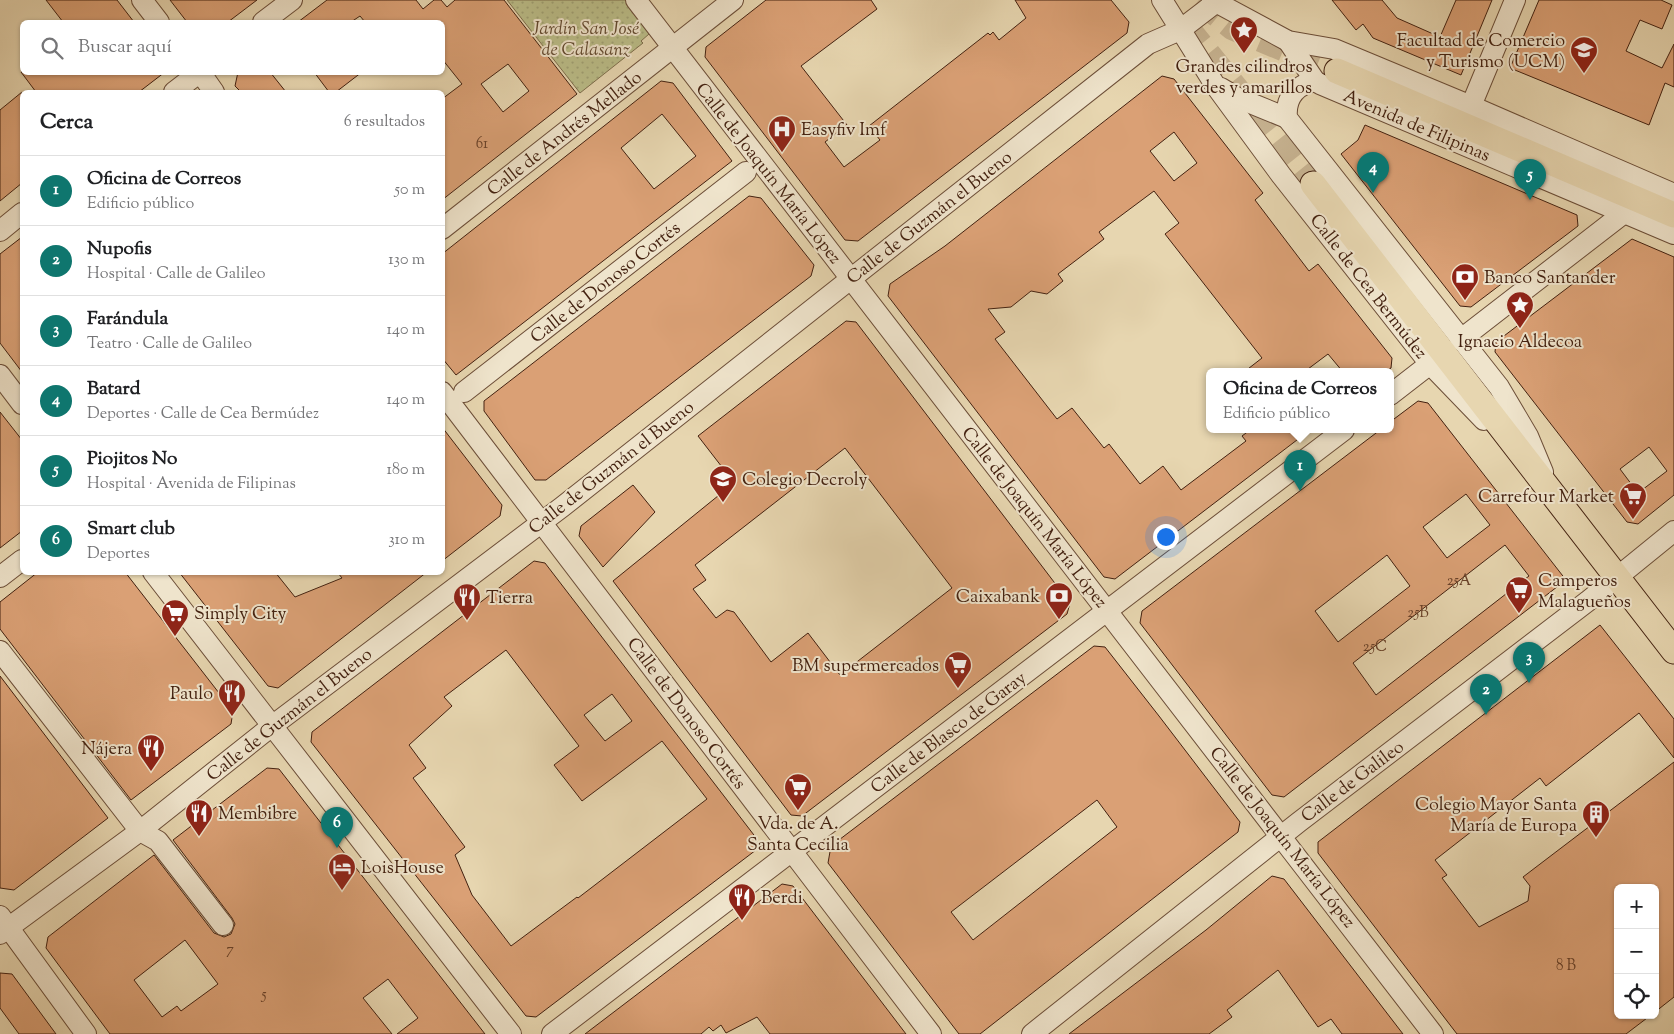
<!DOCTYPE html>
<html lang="es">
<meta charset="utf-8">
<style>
body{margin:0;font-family:"Sorts Mill Goudy",serif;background:#f2f2f2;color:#202124}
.controls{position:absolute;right:15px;bottom:15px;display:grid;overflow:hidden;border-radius:8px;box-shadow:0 1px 4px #0004}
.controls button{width:45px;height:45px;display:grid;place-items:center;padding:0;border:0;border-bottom:1px solid #e0e0e0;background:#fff;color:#202124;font:25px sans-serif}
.you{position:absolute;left:1165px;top:536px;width:18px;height:18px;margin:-12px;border:4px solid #fff;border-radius:50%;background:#1a73e8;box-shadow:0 0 0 8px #1a73e833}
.badge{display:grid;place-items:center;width:32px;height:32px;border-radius:50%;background:#0f766e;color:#fff;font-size:16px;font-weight:700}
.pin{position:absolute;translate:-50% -41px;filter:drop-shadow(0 1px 2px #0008)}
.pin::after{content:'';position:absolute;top:26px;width:18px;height:15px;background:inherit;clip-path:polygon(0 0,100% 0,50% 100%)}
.popup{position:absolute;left:1206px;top:368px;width:188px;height:65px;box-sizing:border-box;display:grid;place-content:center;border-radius:8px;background:#fff;filter:drop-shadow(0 1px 4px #0005);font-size:16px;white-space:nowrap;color:#757577}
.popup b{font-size:19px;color:#202124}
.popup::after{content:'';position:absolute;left:50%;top:100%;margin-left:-10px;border:10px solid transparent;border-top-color:#fff}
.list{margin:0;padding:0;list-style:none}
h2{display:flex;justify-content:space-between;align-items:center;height:65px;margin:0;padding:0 20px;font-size:21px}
h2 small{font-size:16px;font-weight:400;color:#757577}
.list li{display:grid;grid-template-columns:32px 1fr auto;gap:15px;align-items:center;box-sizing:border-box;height:70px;padding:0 20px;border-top:1px solid #e0e0e0}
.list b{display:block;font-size:19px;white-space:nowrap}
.list p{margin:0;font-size:16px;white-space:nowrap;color:#757577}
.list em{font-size:16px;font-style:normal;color:#757577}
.icon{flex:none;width:28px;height:28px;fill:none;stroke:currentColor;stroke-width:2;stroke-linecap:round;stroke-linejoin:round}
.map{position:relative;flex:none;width:1674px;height:1034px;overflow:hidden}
.search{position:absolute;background:#fff;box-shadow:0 1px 4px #0004;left:20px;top:20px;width:425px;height:55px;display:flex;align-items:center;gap:12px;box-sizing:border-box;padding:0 18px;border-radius:8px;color:#757577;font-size:19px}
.panel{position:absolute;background:#fff;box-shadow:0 1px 4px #0004;left:20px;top:90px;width:425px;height:485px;border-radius:8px}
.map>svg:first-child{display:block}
.park{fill:url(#park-dots);stroke:#7e6e4c}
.building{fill:#daa075;stroke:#432110;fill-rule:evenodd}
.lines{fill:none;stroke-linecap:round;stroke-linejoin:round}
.major-tunnel{stroke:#c6b290;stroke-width:25;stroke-dasharray:25 12;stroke-linecap:butt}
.minor-casing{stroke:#6c4e38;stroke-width:22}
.major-casing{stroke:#432110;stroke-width:27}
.minor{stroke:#efe4cc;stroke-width:20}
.major{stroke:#e7d6b0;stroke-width:25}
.labels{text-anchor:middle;stroke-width:4;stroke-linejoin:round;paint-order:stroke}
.number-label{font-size:15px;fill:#694129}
.park-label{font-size:18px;font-style:italic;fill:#61482e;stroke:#efe4cc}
.poi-label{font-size:18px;fill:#432110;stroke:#efe4cc;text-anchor:start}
.street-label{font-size:18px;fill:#432110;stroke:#efe4cc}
</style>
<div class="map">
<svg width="1674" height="1034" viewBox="0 0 1674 1034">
<defs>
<pattern id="park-dots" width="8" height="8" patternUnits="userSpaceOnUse" patternTransform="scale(1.25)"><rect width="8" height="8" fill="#babc87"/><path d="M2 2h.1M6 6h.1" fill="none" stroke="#a1a174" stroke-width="1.8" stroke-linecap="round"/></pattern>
</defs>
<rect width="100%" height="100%" fill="#e7d6b0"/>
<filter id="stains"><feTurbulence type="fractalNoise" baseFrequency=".004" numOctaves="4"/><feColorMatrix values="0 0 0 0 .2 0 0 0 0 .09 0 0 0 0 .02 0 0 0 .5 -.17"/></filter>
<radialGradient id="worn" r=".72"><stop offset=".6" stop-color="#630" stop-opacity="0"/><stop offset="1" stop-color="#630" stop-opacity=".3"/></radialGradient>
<path class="park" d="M 507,0 L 636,0 L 657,27 L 641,41 L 643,43 L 580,93 Z"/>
<g class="building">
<path d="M 46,0 L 117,0 L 134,22 L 63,22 Z"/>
<path d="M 170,0 L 257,0 L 228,22 L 187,22 Z"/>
<path d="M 327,0 L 416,0 L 423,9 L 434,0 L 441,0 L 447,7 L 455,0 L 504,0 L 577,94 L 442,200 L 442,99 L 462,84 L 442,59 L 442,22 L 365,22 L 360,16 L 351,22 L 298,22 ZM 508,64 L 529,91 L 503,112 L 481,84 Z"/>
<path d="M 766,0 L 871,0 L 877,9 L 801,66 L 847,125 L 825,142 L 844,167 L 880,140 L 869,126 L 988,33 L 990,35 L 993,32 L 999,40 L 1026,18 L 1015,0 L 1111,0 L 1129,22 L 1127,33 L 858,241 L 845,240 L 705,57 L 706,47 Z"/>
<path d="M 1332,0 L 1382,0 L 1397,18 L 1440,37 L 1456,0 L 1492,0 L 1461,75 L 1373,38 L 1363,24 L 1356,30 Z"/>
<path d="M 1539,0 L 1661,0 L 1672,5 L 1662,29 L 1640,20 L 1626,51 L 1662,68 L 1674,44 L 1674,87 L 1665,83 L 1649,125 L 1510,68 Z"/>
<path d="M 21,72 L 165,72 L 139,92 L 36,92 Z"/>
<path d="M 238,72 L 270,72 L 286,92 L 241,92 L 235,86 Z"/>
<path d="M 314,72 L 362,72 L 336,92 L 329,92 Z"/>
<path d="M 1162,76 L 1174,79 L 1263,193 L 1255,200 L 1309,271 L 1318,264 L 1392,358 L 1391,368 L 1385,372 L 1343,372 L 1328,354 L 1304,372 L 1244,372 L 1262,358 L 1165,234 L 1179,223 L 1154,191 L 1099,232 L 1104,239 L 1058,274 L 1063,281 L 1047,294 L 1031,291 L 1011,307 L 988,309 L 1005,332 L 995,339 L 1057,419 L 1072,408 L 1104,448 L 1109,444 L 1140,484 L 1163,466 L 1181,490 L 1246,441 L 1242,436 L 1250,430 L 1310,430 L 1115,579 L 1104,577 L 888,296 L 890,284 L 945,246 ZM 1174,132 L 1197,163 L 1174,181 L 1150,151 Z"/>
<path d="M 661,81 L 673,83 L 732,161 L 456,375 L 442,358 L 442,254 ZM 662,114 L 696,156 L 654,189 L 621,148 Z"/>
<path d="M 22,92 L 22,183 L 0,201 L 0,110 Z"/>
<path d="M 1365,125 L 1577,215 L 1578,226 L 1471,307 L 1460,306 L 1341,154 L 1358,140 Z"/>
<path d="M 749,196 L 761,198 L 814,265 L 811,276 L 546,480 L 535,480 L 484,411 L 484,401 Z"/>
<path d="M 22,237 L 22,372 L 0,343 L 0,254 Z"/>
<path d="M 1632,239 L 1674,257 L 1674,495 L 1638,524 L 1627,522 L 1495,352 L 1496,342 ZM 1649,447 L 1667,471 L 1638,493 L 1620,469 Z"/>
<path d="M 846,321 L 856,322 L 1070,603 L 1067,614 L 802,816 L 791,815 L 613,581 L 729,487 L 727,484 L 732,480 L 698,436 ZM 845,448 L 952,588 L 840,675 L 808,633 L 771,662 L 734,612 L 727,610 L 716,618 L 693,589 L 706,580 L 695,565 Z"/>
<path d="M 1418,401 L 1428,403 L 1566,580 L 1284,797 L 1272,795 L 1140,623 L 1142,611 L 1380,430 L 1390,430 L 1390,422 ZM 1466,494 L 1490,525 L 1447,558 L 1423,527 ZM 1505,545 L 1529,576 L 1376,695 L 1353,663 ZM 1387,555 L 1410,586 L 1338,642 L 1315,611 Z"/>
<path d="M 0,412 L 22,440 L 22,531 L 0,548 Z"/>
<path d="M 442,427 L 502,505 L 500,516 L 442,561 Z"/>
<path d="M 633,485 L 655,512 L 603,567 L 579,536 L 581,526 Z"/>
<path d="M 534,561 L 545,563 L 757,839 L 756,850 L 536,1017 L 526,1016 L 311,742 L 312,732 ZM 506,650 L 579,746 L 554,765 L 582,801 L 662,741 L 707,799 L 578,898 L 577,897 L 511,946 L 472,895 L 455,855 L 465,847 L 413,778 L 426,768 L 409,745 L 452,706 L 444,697 ZM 612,694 L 632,721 L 605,741 L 584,715 Z"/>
<path d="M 38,572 L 125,572 L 233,711 L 231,724 L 131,800 L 0,629 L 0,602 Z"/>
<path d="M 179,572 L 275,572 L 295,597 L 342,578 L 338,573 L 427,572 L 278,688 L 268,686 Z"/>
<path d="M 1600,625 L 1674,719 L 1674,758 L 1639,713 L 1546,786 L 1540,778 L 1435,860 L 1447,875 L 1442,878 L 1479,927 L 1528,901 L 1530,886 L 1523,877 L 1674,762 L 1674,997 L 1655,1012 L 1655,888 L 1618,888 L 1618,1015 L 1651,1015 L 1626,1034 L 1457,1034 L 1318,853 L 1318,842 Z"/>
<path d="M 1094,646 L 1105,647 L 1159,716 L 1240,822 L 1238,832 L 980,1034 L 959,1034 L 828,863 L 831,846 ZM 1097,800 L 1117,827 L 973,940 L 951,912 Z"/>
<path d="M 0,676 L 108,818 L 14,890 L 0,888 Z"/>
<path d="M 267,768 L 279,769 L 485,1034 L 397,1034 L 418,1018 L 388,979 L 363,998 L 392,1034 L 110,1034 L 46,948 L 48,937 L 154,855 L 214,933 L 224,937 L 231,934 L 235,924 L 232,918 L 173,840 ZM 185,940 L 218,984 L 181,1011 L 177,1006 L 162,1017 L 134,980 Z"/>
<path d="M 1272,876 L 1284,879 L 1403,1034 L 1342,1034 L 1331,1019 L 1318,1027 L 1278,970 L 1227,1010 L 1232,1017 L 1209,1034 L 1069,1034 L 1206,930 Z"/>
<path d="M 782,884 L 793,886 L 906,1034 L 770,1034 L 757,1017 L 726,1033 L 721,1025 L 713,1031 L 709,1027 L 701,1034 L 585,1034 Z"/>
<path d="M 0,973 L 12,974 L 56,1034 L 19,1034 L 0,1008 Z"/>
</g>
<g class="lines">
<g class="major-tunnel">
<path d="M 1199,0 L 1233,28 L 1337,71"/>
<path d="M 1185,25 L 1313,184"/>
</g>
<g class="minor-casing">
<g id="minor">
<path d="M 142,0 L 159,22"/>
<path d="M 636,0 L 1433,1034"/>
<path d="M 1162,0 L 1215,85 L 1281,175 L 1430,364 L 1484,420"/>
<path d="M 1212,0 L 1288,41 L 1334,49 L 1471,106 L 1674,194"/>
<path d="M 263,22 L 292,0"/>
<path d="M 1288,41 L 1315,81 L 1320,84 L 1674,234"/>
<path d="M 200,72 L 214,92"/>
<path d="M 1315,81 C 1296,85 1285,98 1287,118 L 1499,387 L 1528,436 L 1543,472"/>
<path d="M 1221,88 L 1238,98 L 1287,118"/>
<path d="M 174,92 L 200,72"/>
<path d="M 1471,106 L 1515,0"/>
<path d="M 442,229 L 733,0"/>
<path d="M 0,231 L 22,213"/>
<path d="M 1460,340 L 1624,213"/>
<path d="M 0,375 L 22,404"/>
<path d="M 442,392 L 931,1034"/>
<path d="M 464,392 L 746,172"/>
<path d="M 1390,395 L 1430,364"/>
<path d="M 153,572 L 511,1034"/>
<path d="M 0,577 L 22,560"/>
<path d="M 0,651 L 140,831 L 158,841 L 223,925"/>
<path d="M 0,916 L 86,1034"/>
<path d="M 0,934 L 140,831 L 272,726 L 562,507 L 1148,44 L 1180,30 L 1219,0"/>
<path d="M 552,1034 L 1344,430"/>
<path d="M 1032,1034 L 1299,822 L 1588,601 L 1674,531"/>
</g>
</g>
<g class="major-casing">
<g id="major">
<path d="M 1337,71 L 1674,215"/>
<path d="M 1313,184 L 1674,651"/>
</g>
</g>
<use href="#minor" class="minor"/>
<use href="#major" class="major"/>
</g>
<defs>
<g id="sight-pin" transform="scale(1.4375)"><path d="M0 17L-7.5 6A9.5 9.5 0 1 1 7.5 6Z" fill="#8f2418" stroke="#efe4cc"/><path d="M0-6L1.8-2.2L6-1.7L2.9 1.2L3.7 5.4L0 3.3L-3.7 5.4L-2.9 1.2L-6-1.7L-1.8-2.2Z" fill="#fff"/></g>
<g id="university-pin" transform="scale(1.4375)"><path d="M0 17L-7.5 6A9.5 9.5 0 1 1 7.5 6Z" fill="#8f2418" stroke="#efe4cc"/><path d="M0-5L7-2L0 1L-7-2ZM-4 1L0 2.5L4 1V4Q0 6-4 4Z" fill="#fff"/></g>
<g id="hospital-pin" transform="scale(1.4375)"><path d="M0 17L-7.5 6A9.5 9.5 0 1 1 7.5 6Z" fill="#8f2418" stroke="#efe4cc"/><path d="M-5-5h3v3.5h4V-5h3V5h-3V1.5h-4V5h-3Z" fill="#fff"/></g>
<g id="bank-pin" transform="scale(1.4375)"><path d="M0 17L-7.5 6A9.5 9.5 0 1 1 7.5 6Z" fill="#8f2418" stroke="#efe4cc"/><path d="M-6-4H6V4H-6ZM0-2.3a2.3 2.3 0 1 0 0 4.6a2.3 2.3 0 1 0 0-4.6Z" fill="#fff"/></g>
<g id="school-pin" transform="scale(1.4375)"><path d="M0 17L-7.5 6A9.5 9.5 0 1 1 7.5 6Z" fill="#8f2418" stroke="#efe4cc"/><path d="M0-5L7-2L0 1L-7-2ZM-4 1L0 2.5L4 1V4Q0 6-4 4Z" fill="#fff"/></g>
<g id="supermarket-pin" transform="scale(1.4375)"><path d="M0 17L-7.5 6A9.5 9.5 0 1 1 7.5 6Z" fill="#8f2418" stroke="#efe4cc"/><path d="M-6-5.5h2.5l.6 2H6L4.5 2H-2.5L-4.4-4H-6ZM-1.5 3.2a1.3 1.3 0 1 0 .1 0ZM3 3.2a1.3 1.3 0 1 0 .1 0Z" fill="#fff"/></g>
<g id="restaurant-pin" transform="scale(1.4375)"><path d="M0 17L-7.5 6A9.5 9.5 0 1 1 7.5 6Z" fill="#8f2418" stroke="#efe4cc"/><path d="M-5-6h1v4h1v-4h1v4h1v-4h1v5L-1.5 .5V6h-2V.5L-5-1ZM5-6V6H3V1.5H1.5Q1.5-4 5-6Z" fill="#fff"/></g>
<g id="building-pin" transform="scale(1.4375)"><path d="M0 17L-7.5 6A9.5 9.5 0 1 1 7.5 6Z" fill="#8f2418" stroke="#efe4cc"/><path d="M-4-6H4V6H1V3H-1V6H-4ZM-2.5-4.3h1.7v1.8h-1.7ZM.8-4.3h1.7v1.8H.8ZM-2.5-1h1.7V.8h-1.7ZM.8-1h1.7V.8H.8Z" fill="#fff"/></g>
<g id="hotel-pin" transform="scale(1.4375)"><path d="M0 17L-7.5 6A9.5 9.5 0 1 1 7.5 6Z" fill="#8f2418" stroke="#efe4cc"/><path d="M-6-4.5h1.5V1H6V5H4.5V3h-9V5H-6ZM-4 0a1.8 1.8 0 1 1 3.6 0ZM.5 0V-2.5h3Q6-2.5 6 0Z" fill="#fff"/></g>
</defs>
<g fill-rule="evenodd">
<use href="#sight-pin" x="1244" y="30"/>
<use href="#university-pin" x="1584" y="50"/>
<use href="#hospital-pin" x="782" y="129"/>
<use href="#bank-pin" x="1465" y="277"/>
<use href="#sight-pin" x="1520" y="305"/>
<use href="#school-pin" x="723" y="479"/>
<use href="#supermarket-pin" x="1633" y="496"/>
<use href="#supermarket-pin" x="1519" y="590"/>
<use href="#bank-pin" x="1059" y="596"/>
<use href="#restaurant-pin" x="467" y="597"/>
<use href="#supermarket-pin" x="175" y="613"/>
<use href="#supermarket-pin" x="958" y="665"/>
<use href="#restaurant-pin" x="232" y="693"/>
<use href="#restaurant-pin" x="151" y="748"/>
<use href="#supermarket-pin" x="798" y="787"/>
<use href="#restaurant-pin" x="199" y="813"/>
<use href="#building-pin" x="1596" y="814"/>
<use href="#hotel-pin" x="342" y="867"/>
<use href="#restaurant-pin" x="742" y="897"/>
</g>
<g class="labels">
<g class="number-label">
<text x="482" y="148">61</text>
<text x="1459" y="585">25A</text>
<text x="1418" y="617">25B</text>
<text x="1375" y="651">25C</text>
<text x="230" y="954">7</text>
<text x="1566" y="970">8 B</text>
<text x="264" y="999">5</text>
</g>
<g class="park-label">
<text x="586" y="34">Jardín San José<tspan x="586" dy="21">de Calasanz</tspan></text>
</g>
<g class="poi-label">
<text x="1565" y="46" text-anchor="end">Facultad de Comercio<tspan x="1565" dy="21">y Turismo (UCM)</tspan></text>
<text x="1244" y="72" text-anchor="middle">Grandes cilindros<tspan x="1244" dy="21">verdes y amarillos</tspan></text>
<text x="801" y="135">Easyfiv Imf</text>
<text x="1484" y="283">Banco Santander</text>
<text x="1520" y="347" text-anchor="middle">Ignacio Aldecoa</text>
<text x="742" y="485">Colegio Decroly</text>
<text x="1614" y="502" text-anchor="end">Carrefour Market</text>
<text x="1538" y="586">Camperos<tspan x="1538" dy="21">Malagueños</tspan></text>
<text x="1040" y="602" text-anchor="end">Caixabank</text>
<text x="486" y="603">Tierra</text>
<text x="194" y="619">Simply City</text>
<text x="939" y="671" text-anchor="end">BM supermercados</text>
<text x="213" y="699" text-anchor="end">Paulo</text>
<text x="132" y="754" text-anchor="end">Nájera</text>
<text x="1577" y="810" text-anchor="end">Colegio Mayor Santa<tspan x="1577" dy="21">María de Europa</tspan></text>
<text x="218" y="819">Membibre</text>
<text x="798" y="829" text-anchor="middle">Vda. de A.<tspan x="798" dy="21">Santa Cecilia</tspan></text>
<text x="361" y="873">LoisHouse</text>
<text x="761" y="903">Berdi</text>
</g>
<g class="street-label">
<text transform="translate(1417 125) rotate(23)" y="6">Avenida de Filipinas</text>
<text transform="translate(564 133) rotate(-38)" y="6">Calle de Andrés Mellado</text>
<text transform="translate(769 173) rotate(52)" y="6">Calle de Joaquín María López</text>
<text transform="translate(929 217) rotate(-38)" y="6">Calle de Guzmán el Bueno</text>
<text transform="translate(605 282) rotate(-38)" y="6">Calle de Donoso Cortés</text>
<text transform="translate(1369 286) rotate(52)" y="6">Calle de Cea Bermúdez</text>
<text transform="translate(611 467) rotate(-38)" y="6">Calle de Guzmán el Bueno</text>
<text transform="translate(1035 517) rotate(52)" y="6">Calle de Joaquín María López</text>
<text transform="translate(687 713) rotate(53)" y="6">Calle de Donoso Cortés</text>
<text transform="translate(289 714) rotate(-38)" y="6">Calle de Guzmán el Bueno</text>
<text transform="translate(948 732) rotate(-37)" y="6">Calle de Blasco de Garay</text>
<text transform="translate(1352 781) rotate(-37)" y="6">Calle de Galileo</text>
<text transform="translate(1283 837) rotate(52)" y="6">Calle de Joaquín María López</text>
</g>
</g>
<rect width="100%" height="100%" filter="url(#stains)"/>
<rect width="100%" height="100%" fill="url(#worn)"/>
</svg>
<div class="controls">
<button>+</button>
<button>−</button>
<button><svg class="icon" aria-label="locate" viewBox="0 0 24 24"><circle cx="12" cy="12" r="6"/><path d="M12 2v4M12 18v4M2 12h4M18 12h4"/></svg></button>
</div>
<div class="you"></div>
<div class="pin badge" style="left:1300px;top:491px">1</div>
<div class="popup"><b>Oficina de Correos</b>Edificio público</div>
<div class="pin badge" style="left:1486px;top:715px">2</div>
<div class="pin badge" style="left:1529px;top:683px">3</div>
<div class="pin badge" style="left:1373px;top:193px">4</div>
<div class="pin badge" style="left:1530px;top:200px">5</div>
<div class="pin badge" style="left:337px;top:848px">6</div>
<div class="search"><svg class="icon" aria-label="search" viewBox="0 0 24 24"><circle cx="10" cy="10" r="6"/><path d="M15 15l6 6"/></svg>Buscar aquí</div>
<section class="panel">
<h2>Cerca<small>6 resultados</small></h2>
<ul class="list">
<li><span class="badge">1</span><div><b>Oficina de Correos</b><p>Edificio público</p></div><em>50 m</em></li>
<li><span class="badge">2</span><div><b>Nupofis</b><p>Hospital · Calle de Galileo</p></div><em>130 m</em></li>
<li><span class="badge">3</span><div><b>Farándula</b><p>Teatro · Calle de Galileo</p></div><em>140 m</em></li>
<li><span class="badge">4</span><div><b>Batard</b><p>Deportes · Calle de Cea Bermúdez</p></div><em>140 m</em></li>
<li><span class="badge">5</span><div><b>Piojitos No</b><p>Hospital · Avenida de Filipinas</p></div><em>180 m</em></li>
<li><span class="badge">6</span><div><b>Smart club</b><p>Deportes</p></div><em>310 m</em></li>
</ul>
</section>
</div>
